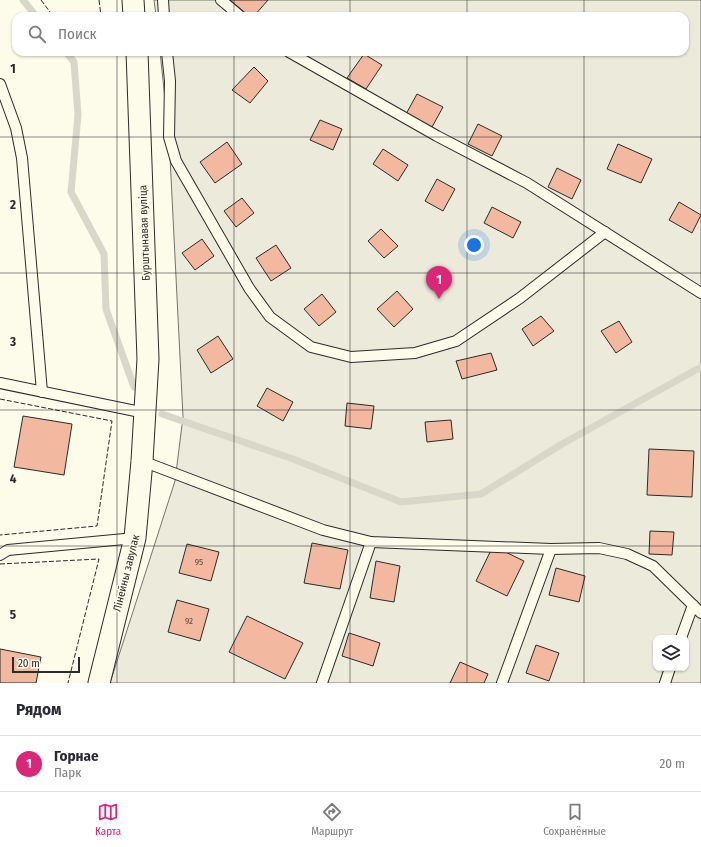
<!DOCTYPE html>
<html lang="ru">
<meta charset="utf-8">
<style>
body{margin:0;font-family:"Fira Sans Condensed",sans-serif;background:#f2f2f3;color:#2b2b33}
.controls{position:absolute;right:12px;bottom:12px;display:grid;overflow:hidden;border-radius:8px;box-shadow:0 1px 3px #0004}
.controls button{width:36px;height:36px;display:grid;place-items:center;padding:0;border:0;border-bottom:1px solid #e1e1e2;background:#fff;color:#2b2b33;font:20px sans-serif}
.scale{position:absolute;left:12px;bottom:10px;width:68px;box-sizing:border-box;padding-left:4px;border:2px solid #2b2b2b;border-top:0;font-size:11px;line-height:14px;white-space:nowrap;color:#2b2b2b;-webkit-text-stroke:3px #fdfbea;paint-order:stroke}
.you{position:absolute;left:474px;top:245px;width:14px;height:14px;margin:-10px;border:3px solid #fff;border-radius:50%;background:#1a73e8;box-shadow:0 0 0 6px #1a73e833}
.badge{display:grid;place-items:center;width:26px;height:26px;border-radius:50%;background:#db2777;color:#fff;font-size:13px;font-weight:700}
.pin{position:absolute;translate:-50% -33px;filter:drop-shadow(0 1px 2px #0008)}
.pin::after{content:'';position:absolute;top:21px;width:14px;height:12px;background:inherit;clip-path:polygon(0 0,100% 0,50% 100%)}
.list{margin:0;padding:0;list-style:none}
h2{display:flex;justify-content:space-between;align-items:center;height:52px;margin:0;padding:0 16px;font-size:17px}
h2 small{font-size:13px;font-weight:400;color:#7c7c81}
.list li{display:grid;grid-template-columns:26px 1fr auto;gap:12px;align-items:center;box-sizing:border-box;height:56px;padding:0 16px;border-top:1px solid #e1e1e2}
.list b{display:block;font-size:15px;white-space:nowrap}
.list p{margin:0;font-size:13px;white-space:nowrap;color:#7c7c81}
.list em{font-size:13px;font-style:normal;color:#7c7c81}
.icon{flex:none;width:22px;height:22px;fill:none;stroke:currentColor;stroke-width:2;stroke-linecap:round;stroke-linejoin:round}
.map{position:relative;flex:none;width:701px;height:683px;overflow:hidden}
.search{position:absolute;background:#fff;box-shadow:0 1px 3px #0004;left:12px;right:12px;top:12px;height:44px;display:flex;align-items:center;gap:10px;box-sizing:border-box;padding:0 14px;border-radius:12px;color:#7c7c81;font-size:15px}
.sheet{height:108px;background:#fff}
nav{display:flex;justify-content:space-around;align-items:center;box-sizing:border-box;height:56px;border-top:1px solid #e1e1e2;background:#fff;font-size:11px;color:#7c7c81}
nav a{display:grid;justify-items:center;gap:2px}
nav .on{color:#db2777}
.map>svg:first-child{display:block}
.green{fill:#ecebdb;stroke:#74746e;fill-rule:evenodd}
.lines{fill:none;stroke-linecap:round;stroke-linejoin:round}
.stream{stroke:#d8d7c9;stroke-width:7}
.building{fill:#f2b8a0;stroke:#2b2b2b}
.lane-casing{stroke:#2b2b2b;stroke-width:12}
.street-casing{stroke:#2b2b2b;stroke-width:23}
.lane{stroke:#fdfbea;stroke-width:10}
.street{stroke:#fdfbea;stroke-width:21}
.fence{stroke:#2b2b2b;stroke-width:1;stroke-dasharray:5 2;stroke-linecap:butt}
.grid{fill:none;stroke:#2b2b2b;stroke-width:1;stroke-opacity:0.55}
.labels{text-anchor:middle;stroke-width:3;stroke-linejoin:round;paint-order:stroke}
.number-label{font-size:9px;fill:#5d4e48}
.street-label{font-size:11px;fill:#2b2b2b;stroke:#fdfbea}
.grid-label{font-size:13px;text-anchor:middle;font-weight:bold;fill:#2b2b2b;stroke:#fdfbea;stroke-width:3;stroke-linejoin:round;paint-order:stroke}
</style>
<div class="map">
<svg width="701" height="683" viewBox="0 0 701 683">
<rect width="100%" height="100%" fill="#fdfbea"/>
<path class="green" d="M 154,0 L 701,0 L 701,683 L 110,683 L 175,481 L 183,417 L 169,137 L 160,52 L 685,52 L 685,16 L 156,16 ZM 656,638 L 686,638 L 686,668 L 656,668 Z"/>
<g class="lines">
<g class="stream">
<path d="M 23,0 L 36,16"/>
<path d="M 66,52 L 74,62 L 78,115 L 71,192 L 104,254 L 106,309 L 134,387"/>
<path d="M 162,414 L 293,459 L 401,502 L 481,494 L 562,444 L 701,367"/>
</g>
</g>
<g class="building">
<path d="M 230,0 L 268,0 L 254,16 L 249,16 Z"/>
<path d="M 364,54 L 382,65 L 366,89 L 347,78 Z"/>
<path d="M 254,67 L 268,81 L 250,103 L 232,90 Z"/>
<path d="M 417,94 L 443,107 L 432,127 L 406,114 Z"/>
<path d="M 320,120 L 342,129 L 333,150 L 310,140 Z"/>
<path d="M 478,124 L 502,136 L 492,156 L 468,144 Z"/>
<path d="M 227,142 L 242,164 L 215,183 L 200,162 Z"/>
<path d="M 618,144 L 652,159 L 641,183 L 607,169 Z"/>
<path d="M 383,149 L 408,165 L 398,181 L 373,164 Z"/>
<path d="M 557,168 L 581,180 L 572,199 L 548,187 Z"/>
<path d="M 437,179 L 455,189 L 443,211 L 425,201 Z"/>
<path d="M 242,198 L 254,213 L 236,227 L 224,211 Z"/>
<path d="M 679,202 L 701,215 L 692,233 L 669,220 Z"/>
<path d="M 492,207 L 521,222 L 513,238 L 484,223 Z"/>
<path d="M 381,229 L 398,246 L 384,258 L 368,241 Z"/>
<path d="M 202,239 L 214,256 L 195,270 L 182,253 Z"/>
<path d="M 276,245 L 291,268 L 271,281 L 256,258 Z"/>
<path d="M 397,291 L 413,309 L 394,327 L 377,309 Z"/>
<path d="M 322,294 L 336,312 L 319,326 L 304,309 Z"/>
<path d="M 541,316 L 554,331 L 533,346 L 522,329 Z"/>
<path d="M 619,321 L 632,342 L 616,353 L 601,331 Z"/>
<path d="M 218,336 L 233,359 L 211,373 L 197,350 Z"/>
<path d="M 491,353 L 497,370 L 462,379 L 456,361 Z"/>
<path d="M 267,388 L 293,402 L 283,421 L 257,406 Z"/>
<path d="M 347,403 L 374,406 L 371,429 L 345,426 Z"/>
<path d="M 23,416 L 72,424 L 64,475 L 14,467 Z"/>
<path d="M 451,420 L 453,439 L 427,442 L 425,422 Z"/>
<path d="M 649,449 L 694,451 L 692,497 L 647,495 Z"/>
<path d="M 650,531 L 674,532 L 672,555 L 649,554 Z"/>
<path d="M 312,543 L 348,550 L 340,589 L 304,583 Z"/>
<path d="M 187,544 L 219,552 L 211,581 L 179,573 Z"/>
<path d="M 493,546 L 524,561 L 507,596 L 476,581 Z"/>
<path d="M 376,561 L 400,566 L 394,602 L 370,598 Z"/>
<path d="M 556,568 L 585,576 L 579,602 L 549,595 Z"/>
<path d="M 177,600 L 209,609 L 200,641 L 168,632 Z"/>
<path d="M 247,616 L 303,643 L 285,679 L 229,652 Z"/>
<path d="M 349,633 L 380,643 L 373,666 L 342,656 Z"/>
<path d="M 536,645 L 559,653 L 549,681 L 526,673 Z"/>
<path d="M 0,649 L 41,657 L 36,683 L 0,683 Z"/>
<path d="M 460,662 L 488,674 L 484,683 L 450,683 Z"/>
</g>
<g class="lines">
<g class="lane-casing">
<g id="lane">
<path d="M 163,0 L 164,16"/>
<path d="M 221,0 L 240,16"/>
<path d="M 167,52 L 170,81 L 169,137 L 176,161 L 249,288 L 270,317 L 311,347 L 351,357 L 415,353 L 456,341 L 520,298 L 605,232"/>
<path d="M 289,52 L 437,136 L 527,183 L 701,293"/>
<path d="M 0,84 L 16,128 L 22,158 L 42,392"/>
<path d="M 0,383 L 145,413"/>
<path d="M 142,461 L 323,530 L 371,542 L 551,549 L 599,548 L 627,554 L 653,566 L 701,613"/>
<path d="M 0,555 L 8,550 L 135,538"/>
<path d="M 681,638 L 693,605"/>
<path d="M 322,683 L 371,542"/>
<path d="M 502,683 L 551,549"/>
<path d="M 665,683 L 670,668"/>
</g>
</g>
<g class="street-casing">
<g id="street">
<path d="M 133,0 L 134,16"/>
<path d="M 99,683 L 135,538 L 142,461 L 148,359 L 137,52"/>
</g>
</g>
<use href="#lane" class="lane"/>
<use href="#street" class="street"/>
<g class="fence">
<path d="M 41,0 L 53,16"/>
<path d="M 99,0 L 101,16"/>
<path d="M 82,52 L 84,54 L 90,52"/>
<path d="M 0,399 L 112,421 L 97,526 L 0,535"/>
<path d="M 0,564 L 99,559 L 68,683"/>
</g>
</g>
<path class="grid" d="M 117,0 L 117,16M 234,0 L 234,16M 350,0 L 350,16M 467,0 L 467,16M 584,0 L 584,16M 117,52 L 117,683M 234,52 L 234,683M 350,52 L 350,683M 467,52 L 467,683M 584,52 L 584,683M 0,137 L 701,137M 0,273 L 701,273M 0,410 L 701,410M 0,546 L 701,546"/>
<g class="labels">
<g class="number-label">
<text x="199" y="565">95</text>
<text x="189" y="624">92</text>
</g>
<g class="street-label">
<text transform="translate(144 233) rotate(-92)" y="4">Бурштынавая вуліца</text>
<text transform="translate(126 573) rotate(-76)" y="4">Лінейны завулак</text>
</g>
</g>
<g class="grid-label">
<text x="13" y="73">1</text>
<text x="13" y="209">2</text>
<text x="13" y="346">3</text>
<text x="13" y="483">4</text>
<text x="13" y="619">5</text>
</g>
</svg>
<div class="controls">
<button><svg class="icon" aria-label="layers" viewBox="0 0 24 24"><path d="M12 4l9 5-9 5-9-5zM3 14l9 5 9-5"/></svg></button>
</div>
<div class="scale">20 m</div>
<div class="you"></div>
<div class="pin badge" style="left:439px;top:299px">1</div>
<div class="search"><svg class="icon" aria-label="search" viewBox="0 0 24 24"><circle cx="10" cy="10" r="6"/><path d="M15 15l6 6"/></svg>Поиск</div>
</div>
<section class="sheet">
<h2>Рядом<small></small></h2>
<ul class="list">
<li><span class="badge">1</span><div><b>Горнае</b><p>Парк</p></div><em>20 m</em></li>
</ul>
</section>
<nav>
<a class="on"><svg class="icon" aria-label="map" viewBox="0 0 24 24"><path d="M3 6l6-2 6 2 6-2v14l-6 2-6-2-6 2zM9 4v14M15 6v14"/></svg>Карта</a>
<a><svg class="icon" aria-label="directions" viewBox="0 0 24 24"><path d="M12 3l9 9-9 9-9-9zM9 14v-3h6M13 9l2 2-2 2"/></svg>Маршрут</a>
<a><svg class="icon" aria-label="saved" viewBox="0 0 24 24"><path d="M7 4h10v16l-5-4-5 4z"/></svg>Сохранённые</a>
</nav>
